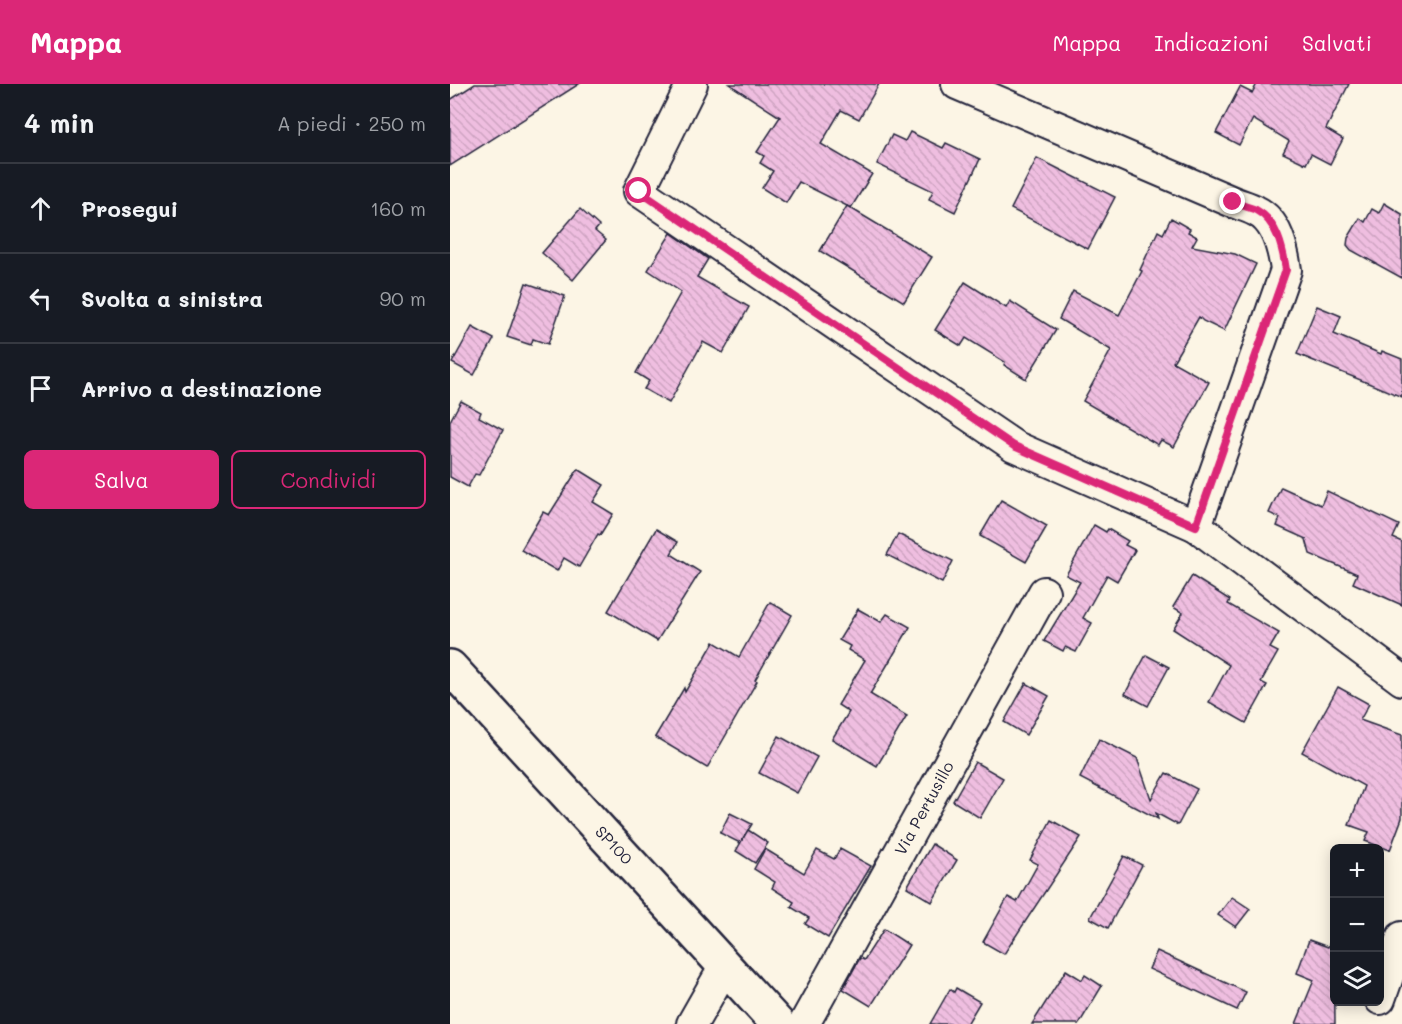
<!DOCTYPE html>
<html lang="it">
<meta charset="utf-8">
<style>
body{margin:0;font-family:Mali,sans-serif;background:#242831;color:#f1f3f6}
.controls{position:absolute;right:18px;bottom:18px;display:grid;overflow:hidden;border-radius:9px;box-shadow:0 3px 15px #0003}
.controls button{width:54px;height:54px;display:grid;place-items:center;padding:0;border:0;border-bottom:2px solid #363941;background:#171b24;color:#f1f3f6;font:30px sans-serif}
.stop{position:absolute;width:18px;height:18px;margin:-14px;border:4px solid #db2777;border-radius:50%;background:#fff}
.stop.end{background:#db2777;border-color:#fff;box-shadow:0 2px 6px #0008}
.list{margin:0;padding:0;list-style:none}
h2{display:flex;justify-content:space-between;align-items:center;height:78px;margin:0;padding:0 24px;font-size:26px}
h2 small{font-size:20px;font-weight:400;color:#9ea1a6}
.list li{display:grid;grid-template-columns:39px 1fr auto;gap:18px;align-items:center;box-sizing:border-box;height:90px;padding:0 24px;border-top:2px solid #363941}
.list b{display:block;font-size:22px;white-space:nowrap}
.list em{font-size:20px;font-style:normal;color:#9ea1a6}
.actions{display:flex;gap:12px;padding:18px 24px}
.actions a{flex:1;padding:14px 0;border:2px solid #db2777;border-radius:9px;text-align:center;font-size:21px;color:#db2777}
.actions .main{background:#db2777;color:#fff}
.icon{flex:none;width:33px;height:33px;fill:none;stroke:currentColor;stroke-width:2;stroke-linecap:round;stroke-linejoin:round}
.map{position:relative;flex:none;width:952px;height:940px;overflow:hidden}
header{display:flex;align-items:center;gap:36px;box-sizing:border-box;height:84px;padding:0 30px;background:#db2777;color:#fff}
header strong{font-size:28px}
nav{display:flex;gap:33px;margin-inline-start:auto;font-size:21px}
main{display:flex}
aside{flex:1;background:#171b24}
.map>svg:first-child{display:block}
.building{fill:url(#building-back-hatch);stroke:#22223b;stroke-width:1.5}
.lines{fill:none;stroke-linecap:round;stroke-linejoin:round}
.street-casing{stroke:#22223b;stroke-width:34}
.secondary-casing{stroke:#22223b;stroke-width:38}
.street{stroke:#fcf5e5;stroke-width:30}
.secondary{stroke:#fcf5e5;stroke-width:33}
.route{stroke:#db2777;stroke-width:8}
.labels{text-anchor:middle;stroke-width:4.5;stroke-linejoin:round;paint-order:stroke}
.street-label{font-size:16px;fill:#22223b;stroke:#fcf5e5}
</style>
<header>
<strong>Mappa</strong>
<nav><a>Mappa</a><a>Indicazioni</a><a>Salvati</a></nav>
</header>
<main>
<aside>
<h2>4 min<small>A piedi · 250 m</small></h2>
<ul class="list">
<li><svg class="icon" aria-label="ahead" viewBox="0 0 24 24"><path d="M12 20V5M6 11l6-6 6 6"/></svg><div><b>Prosegui</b></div><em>160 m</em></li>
<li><svg class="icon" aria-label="left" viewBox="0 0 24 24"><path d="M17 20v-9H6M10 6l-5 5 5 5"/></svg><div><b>Svolta a sinistra</b></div><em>90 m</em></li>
<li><svg class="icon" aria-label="arrive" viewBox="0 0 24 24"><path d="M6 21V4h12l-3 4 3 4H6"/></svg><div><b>Arrivo a destinazione</b></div></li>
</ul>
<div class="actions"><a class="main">Salva</a><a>Condividi</a></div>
</aside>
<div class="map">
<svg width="952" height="940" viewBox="0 0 952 940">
<defs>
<pattern id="building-back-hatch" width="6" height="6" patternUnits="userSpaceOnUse" patternTransform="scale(1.5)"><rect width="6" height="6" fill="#efbee0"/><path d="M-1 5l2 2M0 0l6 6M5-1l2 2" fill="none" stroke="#cda3c1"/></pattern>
</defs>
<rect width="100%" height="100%" fill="#fcf5e5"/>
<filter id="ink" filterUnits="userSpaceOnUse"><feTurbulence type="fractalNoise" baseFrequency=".0167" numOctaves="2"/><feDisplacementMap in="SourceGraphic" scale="12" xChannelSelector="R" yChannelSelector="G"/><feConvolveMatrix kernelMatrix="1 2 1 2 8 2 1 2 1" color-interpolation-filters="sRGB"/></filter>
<g filter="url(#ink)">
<g class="building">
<path d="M 25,0 L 129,0 L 0,82 L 0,16 Z"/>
<path d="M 279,0 L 429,0 L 409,35 L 391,26 L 371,60 L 422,90 L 401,124 L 349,98 L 336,119 L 312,104 L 323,87 L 310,79 L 314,72 L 307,68 L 330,33 Z"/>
<path d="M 807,0 L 899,0 L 876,45 L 893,55 L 880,80 L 861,70 L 856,80 L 833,69 L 839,57 L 803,35 L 789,61 L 766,49 L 790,3 L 802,9 Z"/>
<path d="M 460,48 L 493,64 L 496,59 L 530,75 L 505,128 L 479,115 L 483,107 L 427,80 L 442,51 L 455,57 Z"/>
<path d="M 587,74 L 665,113 L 638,165 L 561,125 Z"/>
<path d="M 934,119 L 952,130 L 952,194 L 901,166 L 897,161 L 898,154 L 910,134 L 915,138 L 922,125 L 929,129 Z"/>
<path d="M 397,122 L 482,173 L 454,218 L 370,167 Z"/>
<path d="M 130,125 L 149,142 L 145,147 L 156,156 L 123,196 L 92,169 Z"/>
<path d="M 721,134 L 740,145 L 738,148 L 747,153 L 742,162 L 785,170 L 806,180 L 774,247 L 753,237 L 749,233 L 723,278 L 759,298 L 724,363 L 711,356 L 708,361 L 633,317 L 661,266 L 609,235 L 623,207 L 669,231 L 692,187 L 690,186 L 708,147 L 713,150 Z"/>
<path d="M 221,149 L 258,175 L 247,193 L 299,223 L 273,269 L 253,258 L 219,319 L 194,305 L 199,297 L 186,289 L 231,208 L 198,186 Z"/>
<path d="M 515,198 L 556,224 L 560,217 L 606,246 L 576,295 L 554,281 L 555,278 L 516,254 L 511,262 L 485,246 Z"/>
<path d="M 76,199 L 115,212 L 98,260 L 83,255 L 81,261 L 57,253 Z"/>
<path d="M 867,222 L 891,232 L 884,250 L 931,270 L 932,267 L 952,275 L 952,313 L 847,270 Z"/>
<path d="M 22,243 L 44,255 L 24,291 L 2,279 Z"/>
<path d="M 11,317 L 31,328 L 29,333 L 53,346 L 29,391 L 25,390 L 18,403 L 0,393 L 0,337 Z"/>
<path d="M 128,385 L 154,401 L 143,418 L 163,430 L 150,451 L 148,450 L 129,483 L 114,474 L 107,487 L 71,466 L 93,428 L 99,431 Z"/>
<path d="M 831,403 L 871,421 L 877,407 L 949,441 L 943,454 L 952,458 L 952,521 L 903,499 L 907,490 L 860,470 L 856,455 L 827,442 L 830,434 L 819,429 Z"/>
<path d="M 551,416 L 597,442 L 576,478 L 530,452 Z"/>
<path d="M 644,441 L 656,448 L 658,445 L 678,457 L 675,461 L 685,466 L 667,497 L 657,491 L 633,534 L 642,539 L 626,568 L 615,563 L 613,567 L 594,557 L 630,498 L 616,491 Z"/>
<path d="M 206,445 L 228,458 L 221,470 L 250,488 L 207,557 L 158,527 Z"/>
<path d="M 448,450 L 503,477 L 492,499 L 437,471 Z"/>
<path d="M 742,492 L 780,516 L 778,520 L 829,549 L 820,564 L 828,568 L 811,598 L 817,601 L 796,639 L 759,618 L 779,581 L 723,545 L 733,529 L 723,523 Z"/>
<path d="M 320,518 L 342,531 L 305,596 L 307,597 L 257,684 L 205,653 L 234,604 L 235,608 L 264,558 L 289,573 Z"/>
<path d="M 408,525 L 431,538 L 437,530 L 460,543 L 420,610 L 457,632 L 427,682 L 382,655 L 399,628 L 388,621 L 415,576 L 398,566 L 400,562 L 389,556 Z"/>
<path d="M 696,571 L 719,583 L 698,622 L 675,610 Z"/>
<path d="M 576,599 L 599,612 L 576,651 L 554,638 Z"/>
<path d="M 888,603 L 919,620 L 910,636 L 952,651 L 952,734 L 940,766 L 915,757 L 919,748 L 899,741 L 914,702 L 852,668 Z"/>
<path d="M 329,652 L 367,673 L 347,709 L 309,689 Z"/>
<path d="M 649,655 L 687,674 L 701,715 L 716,689 L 747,705 L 728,741 L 706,729 L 708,735 L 630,694 Z"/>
<path d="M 525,678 L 553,694 L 530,734 L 503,717 Z"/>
<path d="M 280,729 L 302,740 L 290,759 L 270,749 Z"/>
<path d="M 601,736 L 631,753 L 554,870 L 533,858 L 558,813 L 567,818 L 588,780 L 580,776 Z"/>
<path d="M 298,746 L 318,759 L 305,779 L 286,767 Z"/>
<path d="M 482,760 L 507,776 L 482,818 L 457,803 Z"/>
<path d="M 315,765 L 354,789 L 367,766 L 384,775 L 390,765 L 421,782 L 378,854 L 355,840 L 359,834 L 341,823 L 344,818 L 322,804 L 325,798 L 304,785 Z"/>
<path d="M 674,772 L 692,781 L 658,844 L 640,834 Z"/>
<path d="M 782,813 L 800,825 L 786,843 L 768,831 Z"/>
<path d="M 434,845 L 459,861 L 421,922 L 393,905 L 410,874 L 414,876 Z"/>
<path d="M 884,848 L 885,940 L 846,940 L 864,896 L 847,889 L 859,856 L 878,863 Z"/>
<path d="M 707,867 L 796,908 L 787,926 L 699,885 Z"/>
<path d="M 616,886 L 632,896 L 635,891 L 652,902 L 629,940 L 582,940 Z"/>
<path d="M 506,904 L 530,918 L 517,940 L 480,940 L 500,905 L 504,908 Z"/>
</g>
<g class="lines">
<g class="street-casing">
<g id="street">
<path d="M 242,0 L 189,107 L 564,362 L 746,442 L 952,596"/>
<path d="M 507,0 L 783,118 C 790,121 799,123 806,127 C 827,137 833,165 836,186 L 746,442"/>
<path d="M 930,915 L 952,853"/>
<path d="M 242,940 L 275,882"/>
<path d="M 354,940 L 594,508"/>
</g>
</g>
<g class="secondary-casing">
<path id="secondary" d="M 0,583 L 328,940"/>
</g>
<use href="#street" class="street"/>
<use href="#secondary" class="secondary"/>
</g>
</g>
<g class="lines" filter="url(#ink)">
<path class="route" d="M 189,107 L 564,362 L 746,442 L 836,186 C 833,165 827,137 806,126 C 799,123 790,121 783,118"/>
</g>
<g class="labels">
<g class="street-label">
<text transform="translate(474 724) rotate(-61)" y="6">Via Pertusillo</text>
<text transform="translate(164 761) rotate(47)" y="6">SP100</text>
</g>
</g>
</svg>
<div class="controls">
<button>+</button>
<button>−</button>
<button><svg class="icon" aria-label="layers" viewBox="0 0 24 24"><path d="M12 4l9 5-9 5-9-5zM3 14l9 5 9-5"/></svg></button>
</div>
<div class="stop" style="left:189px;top:107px"></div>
<div class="stop end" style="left:783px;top:118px"></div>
</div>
</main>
